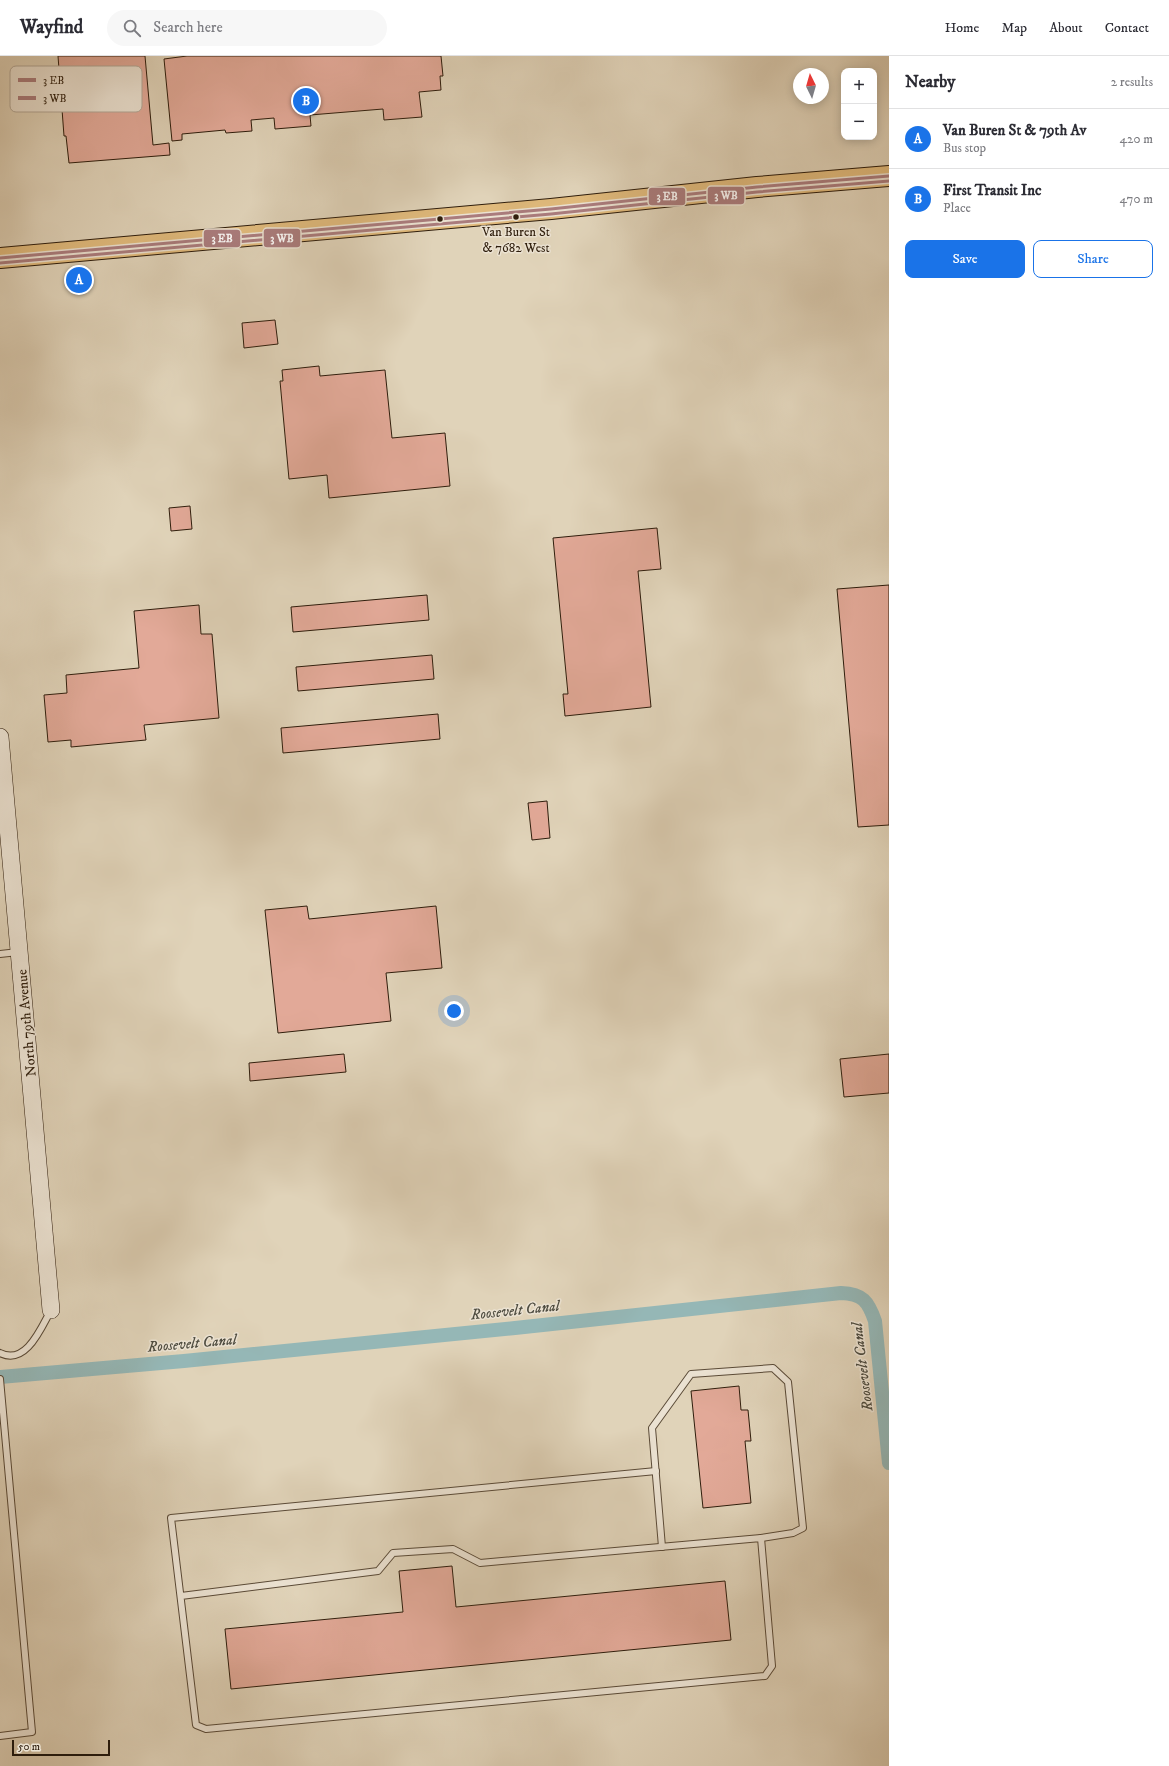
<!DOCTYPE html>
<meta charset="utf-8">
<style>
body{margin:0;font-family:"IM FELL DW Pica",serif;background:#f7f7f7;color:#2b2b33}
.controls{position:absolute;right:12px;top:12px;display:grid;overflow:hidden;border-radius:8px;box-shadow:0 2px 10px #0003}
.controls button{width:36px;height:36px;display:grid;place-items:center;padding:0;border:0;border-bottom:1px solid #e1e1e2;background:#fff;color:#2b2b33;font:20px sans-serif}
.compass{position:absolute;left:793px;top:12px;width:36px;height:36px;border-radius:50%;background:#fff;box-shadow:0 2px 10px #0003;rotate:355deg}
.scale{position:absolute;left:12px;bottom:10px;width:98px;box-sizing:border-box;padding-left:4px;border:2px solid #2e1d0c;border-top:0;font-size:11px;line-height:14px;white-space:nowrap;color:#2e1d0c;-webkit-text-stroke:3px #ebe2d2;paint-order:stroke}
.you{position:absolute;left:454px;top:955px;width:14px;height:14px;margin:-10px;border:3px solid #fff;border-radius:50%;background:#1a73e8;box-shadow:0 0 0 6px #1a73e833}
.badge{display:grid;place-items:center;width:26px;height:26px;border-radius:50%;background:#1a73e8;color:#fff;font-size:13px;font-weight:700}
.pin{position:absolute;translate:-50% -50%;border:2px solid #fff;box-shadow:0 1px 4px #0006}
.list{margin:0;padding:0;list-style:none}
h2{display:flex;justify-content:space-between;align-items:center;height:52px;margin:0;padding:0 16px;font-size:17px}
h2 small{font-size:13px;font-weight:400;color:#7c7c81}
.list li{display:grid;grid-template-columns:26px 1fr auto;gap:12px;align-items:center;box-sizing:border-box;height:60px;padding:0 16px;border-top:1px solid #e1e1e2}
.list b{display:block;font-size:15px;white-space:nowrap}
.list p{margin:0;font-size:13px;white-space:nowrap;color:#7c7c81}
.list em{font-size:13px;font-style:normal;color:#7c7c81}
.actions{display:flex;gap:8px;padding:12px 16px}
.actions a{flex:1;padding:9px 0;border:1px solid #1a73e8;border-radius:8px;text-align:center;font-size:14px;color:#1a73e8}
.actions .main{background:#1a73e8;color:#fff}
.icon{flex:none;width:22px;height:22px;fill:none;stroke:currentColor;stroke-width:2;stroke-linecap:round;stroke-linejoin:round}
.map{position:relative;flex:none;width:889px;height:1710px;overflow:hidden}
header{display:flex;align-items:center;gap:24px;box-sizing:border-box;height:56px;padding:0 20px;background:#fff;border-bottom:1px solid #e1e1e2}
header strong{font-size:19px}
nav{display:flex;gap:22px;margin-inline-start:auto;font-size:14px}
.search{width:280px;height:36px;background:#f7f7f7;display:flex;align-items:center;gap:10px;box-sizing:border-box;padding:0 14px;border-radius:22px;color:#7c7c81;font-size:15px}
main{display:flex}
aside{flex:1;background:#fff}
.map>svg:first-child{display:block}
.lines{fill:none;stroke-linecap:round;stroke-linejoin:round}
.canal{stroke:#95b7b6;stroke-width:14}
.building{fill:#e2a998;stroke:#2e1d0c}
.lane-casing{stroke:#5a4a37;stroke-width:8}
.secondary-casing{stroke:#2e1d0c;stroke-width:18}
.primary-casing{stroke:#2e1d0c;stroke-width:22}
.lane{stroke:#ebe2d2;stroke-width:6}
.secondary{stroke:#ebe2d2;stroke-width:17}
.primary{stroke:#e0ba7c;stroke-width:20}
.bus-1-casing{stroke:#ebe2d2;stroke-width:6}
.bus-2-casing{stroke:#ebe2d2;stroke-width:6}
.bus-1{stroke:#aa7c7d;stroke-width:3}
.bus-2{stroke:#aa7c7d;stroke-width:3}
.bus-dot{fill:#2e1d0c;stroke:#ebe2d2;stroke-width:1.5}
.labels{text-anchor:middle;stroke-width:3;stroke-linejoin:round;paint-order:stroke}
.bus-label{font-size:13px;fill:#2e1d0c;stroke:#ebe2d2}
.street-label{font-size:14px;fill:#2e1d0c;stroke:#ebe2d2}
.water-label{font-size:15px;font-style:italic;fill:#4d4b3f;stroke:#ebe2d2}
.key{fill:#ebe2d2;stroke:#b2a797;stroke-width:1}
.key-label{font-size:11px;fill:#2e1d0c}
.line-badge{stroke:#ebe2d2;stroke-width:1.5}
.badge-label{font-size:11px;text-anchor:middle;font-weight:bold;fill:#fff}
</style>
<header>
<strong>Wayfind</strong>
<div class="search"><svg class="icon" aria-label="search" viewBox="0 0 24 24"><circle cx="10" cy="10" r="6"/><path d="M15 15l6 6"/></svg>Search here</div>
<nav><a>Home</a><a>Map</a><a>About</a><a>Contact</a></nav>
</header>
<main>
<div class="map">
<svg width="889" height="1710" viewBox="0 0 889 1710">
<rect width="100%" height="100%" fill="#e0d3b9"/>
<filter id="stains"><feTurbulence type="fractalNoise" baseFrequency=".005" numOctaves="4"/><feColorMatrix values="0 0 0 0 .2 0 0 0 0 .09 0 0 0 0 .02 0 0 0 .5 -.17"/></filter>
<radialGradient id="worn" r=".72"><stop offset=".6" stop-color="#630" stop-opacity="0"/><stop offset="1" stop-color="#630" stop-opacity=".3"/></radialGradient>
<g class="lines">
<path class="canal" d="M 0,1321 L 184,1305 L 515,1272 L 841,1237 C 863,1238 868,1245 875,1265 L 889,1407"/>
</g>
<g class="building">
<path d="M 58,0 L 145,0 L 153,89 L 169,87 L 170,99 L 69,107 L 66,80 L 64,80 Z"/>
<path d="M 187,0 L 441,0 L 443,20 L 440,20 L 441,34 L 419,36 L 422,61 L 384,64 L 383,53 L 310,59 L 311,70 L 275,73 L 274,62 L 251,64 L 252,75 L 226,77 L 225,74 L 182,78 L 182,84 L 172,85 L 164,3 Z"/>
<path d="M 275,264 L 278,288 L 244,292 L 242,267 Z"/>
<path d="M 319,310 L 320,320 L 385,314 L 392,382 L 445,377 L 450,430 L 329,442 L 327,419 L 289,423 L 280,325 L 283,325 L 282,314 Z"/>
<path d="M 190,450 L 192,473 L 171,475 L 169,452 Z"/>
<path d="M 657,472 L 661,513 L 638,515 L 651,651 L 565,660 L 563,638 L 568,638 L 553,482 Z"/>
<path d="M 889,529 L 889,769 L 858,771 L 837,533 Z"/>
<path d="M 427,539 L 429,564 L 293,576 L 291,551 Z"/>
<path d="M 199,549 L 201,578 L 212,578 L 219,662 L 144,669 L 146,684 L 71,691 L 71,684 L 48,686 L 44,639 L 67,637 L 66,619 L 139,612 L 134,555 Z"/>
<path d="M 432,599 L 434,623 L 298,635 L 296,611 Z"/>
<path d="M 438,658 L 440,683 L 283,697 L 281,672 Z"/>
<path d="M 547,745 L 550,782 L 532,784 L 528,747 Z"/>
<path d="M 307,850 L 309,863 L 436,850 L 442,912 L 386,917 L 391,965 L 278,977 L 265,854 Z"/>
<path d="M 344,998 L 346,1016 L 250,1025 L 249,1007 Z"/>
<path d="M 889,998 L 889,1037 L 844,1041 L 840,1003 Z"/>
<path d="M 739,1330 L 741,1354 L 748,1354 L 751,1385 L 745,1385 L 751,1447 L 703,1452 L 691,1335 Z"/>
<path d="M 452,1510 L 456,1551 L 725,1525 L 731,1584 L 231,1633 L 225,1573 L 403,1556 L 399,1515 Z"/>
</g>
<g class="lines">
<g class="lane-casing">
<g id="lane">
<path d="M 0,898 L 18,896"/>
<path d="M 0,1297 C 26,1310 41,1272 51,1254"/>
<path d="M 0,1323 L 32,1676 L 0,1680"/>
<path d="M 662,1491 L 652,1372 L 691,1318 L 773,1312 L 788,1326 L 803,1472 L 793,1477 L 761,1482"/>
<path d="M 181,1540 L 378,1515 L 393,1497 L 453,1493 L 480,1507 L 761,1482 L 772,1610 L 765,1620 L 206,1673 L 196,1669 L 171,1462 L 656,1415"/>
</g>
</g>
<g class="secondary-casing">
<path id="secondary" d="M 0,681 L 51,1254"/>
</g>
<g class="primary-casing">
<path id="primary" d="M 0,202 L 551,153 L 757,131 L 889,120"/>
</g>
<use href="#lane" class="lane"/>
<use href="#secondary" class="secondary"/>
<use href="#primary" class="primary"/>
<g class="bus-1-casing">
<path id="bus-1" d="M 0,202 L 551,153 L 757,131 L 889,120"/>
</g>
<g class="bus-2-casing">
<path id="bus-2" d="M 0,207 L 551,158 L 757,136 L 889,125"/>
</g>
<use href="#bus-1" class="bus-1"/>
<use href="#bus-2" class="bus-2"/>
</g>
<g class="bus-dot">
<circle cx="516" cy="161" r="3.5"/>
<circle cx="440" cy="163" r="3.5"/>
</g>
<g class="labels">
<g class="bus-label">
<text x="516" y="180">Van Buren St<tspan x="516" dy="16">&amp; 7682 West</tspan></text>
</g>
<g class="street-label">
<text transform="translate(26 967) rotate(-95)" y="5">North 79th Avenue</text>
</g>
<g class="water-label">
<text transform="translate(515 1254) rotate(-6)" y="5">Roosevelt Canal</text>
<text transform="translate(192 1287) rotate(-5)" y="5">Roosevelt Canal</text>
<text transform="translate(862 1311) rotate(-97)" y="5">Roosevelt Canal</text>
</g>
</g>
<rect x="10" y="10" width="132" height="46" rx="6" class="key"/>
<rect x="18" y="22" width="18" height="4" fill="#aa7c7d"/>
<rect x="18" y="40" width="18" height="4" fill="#aa7c7d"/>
<g class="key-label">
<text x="43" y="28">3 EB</text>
<text x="43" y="46">3 WB</text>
</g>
<g class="line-badge">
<rect x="707" y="130" width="38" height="19" rx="4" fill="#aa7c7d"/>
<rect x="648" y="131" width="38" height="19" rx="4" fill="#aa7c7d"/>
<rect x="263" y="172" width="38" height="20" rx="4" fill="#aa7c7d"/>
<rect x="203" y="173" width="38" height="19" rx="4" fill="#aa7c7d"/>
</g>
<g class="badge-label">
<text x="726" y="143">3 WB</text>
<text x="667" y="144">3 EB</text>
<text x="282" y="186">3 WB</text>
<text x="222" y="186">3 EB</text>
</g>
<rect width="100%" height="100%" filter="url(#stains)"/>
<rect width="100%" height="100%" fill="url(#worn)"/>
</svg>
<div class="controls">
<button>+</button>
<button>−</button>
</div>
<svg class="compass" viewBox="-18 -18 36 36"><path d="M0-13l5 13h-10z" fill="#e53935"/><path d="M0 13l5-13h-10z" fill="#7c7c81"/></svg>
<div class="scale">50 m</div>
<div class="you"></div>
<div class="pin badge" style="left:79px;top:224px">A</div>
<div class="pin badge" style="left:306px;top:45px">B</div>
</div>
<aside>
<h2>Nearby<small>2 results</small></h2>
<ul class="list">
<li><span class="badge">A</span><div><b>Van Buren St &amp; 79th Av</b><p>Bus stop</p></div><em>420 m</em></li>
<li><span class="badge">B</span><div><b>First Transit Inc</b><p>Place</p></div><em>470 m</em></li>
</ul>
<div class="actions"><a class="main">Save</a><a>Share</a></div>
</aside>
</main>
